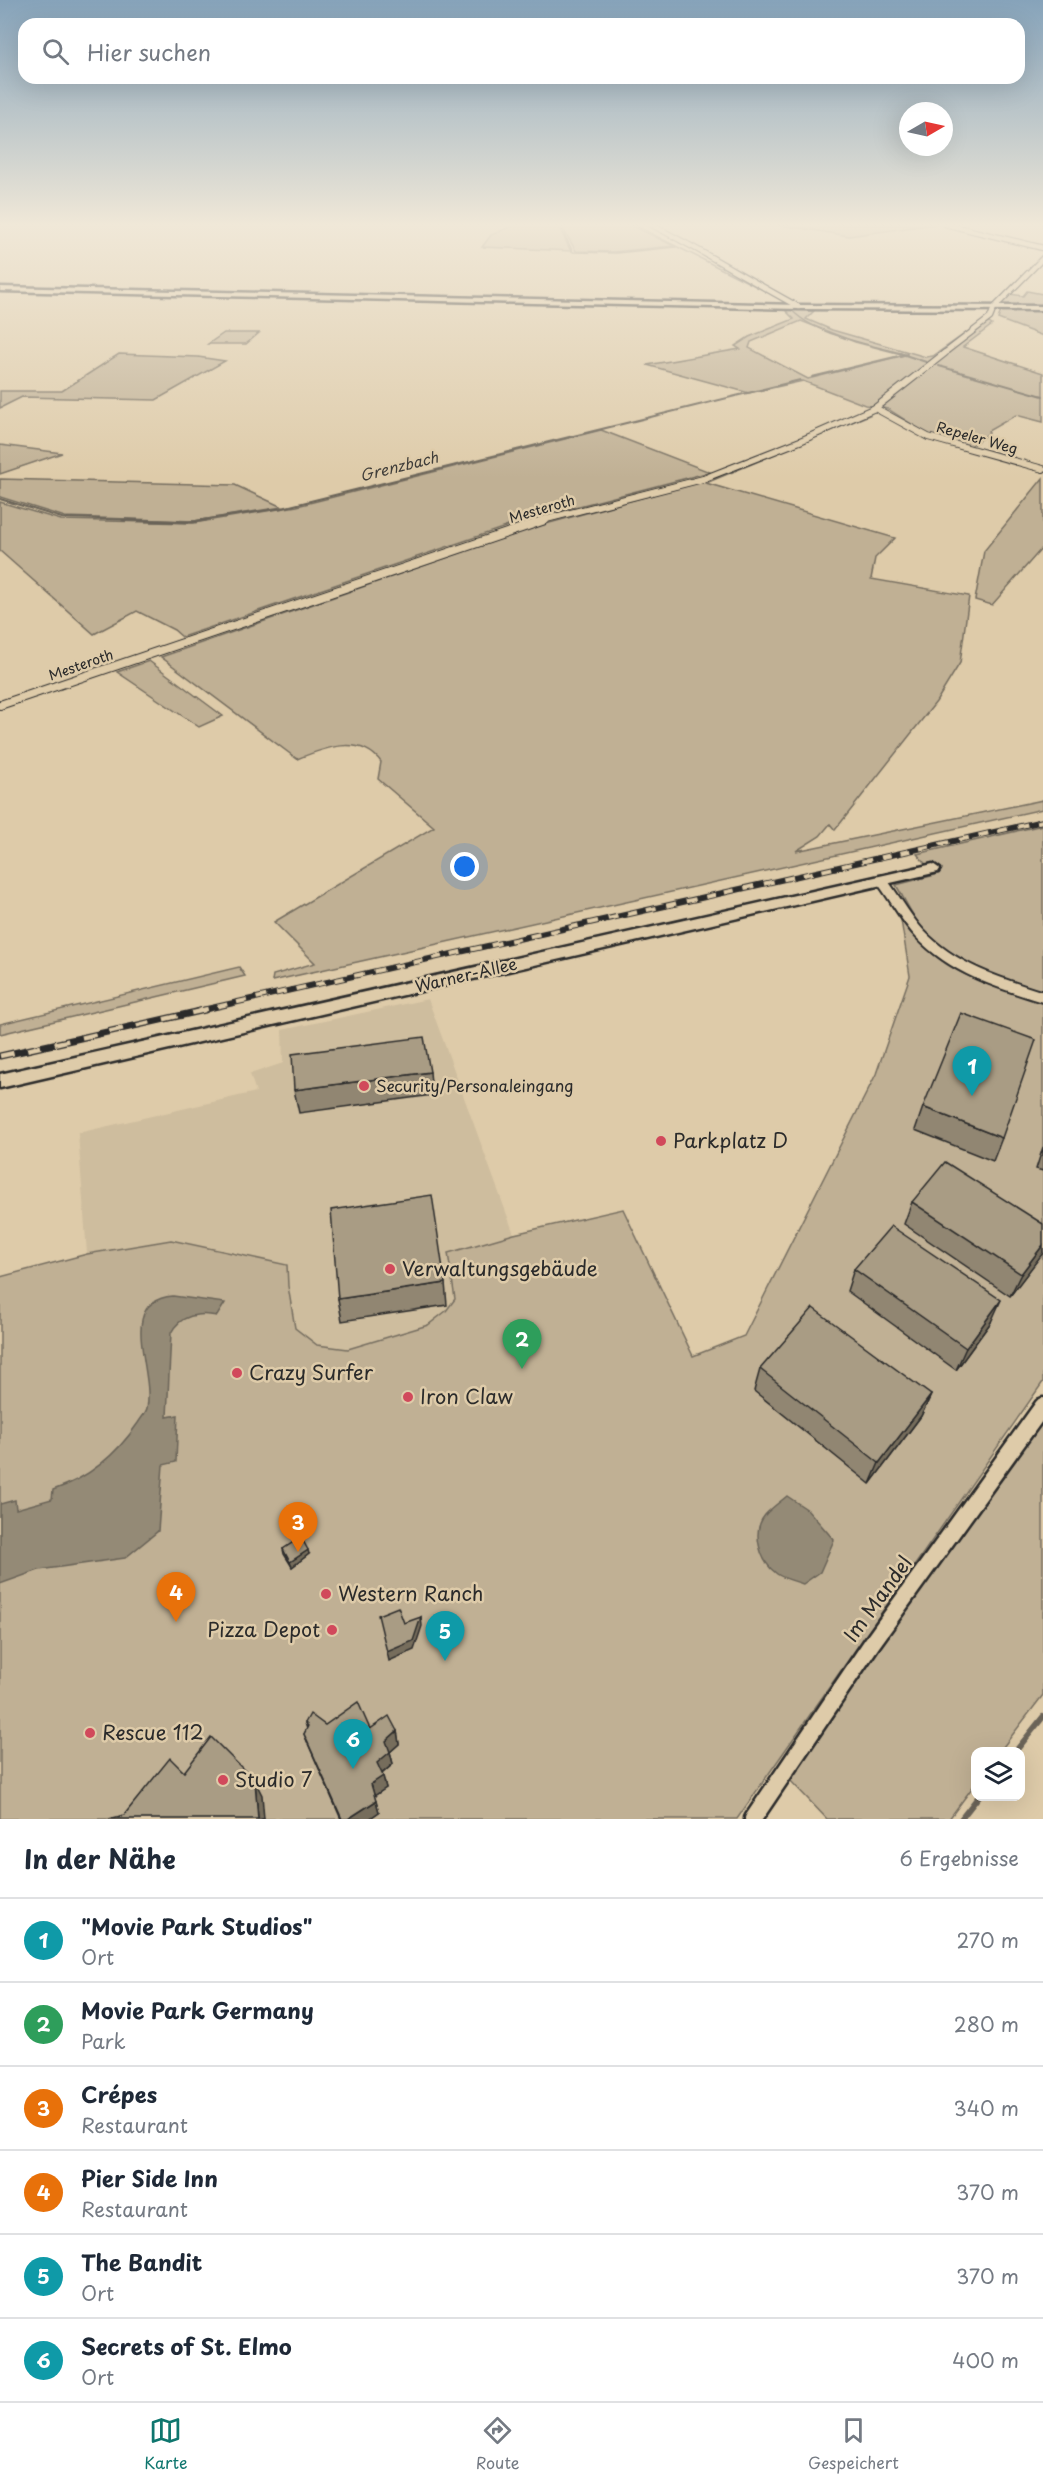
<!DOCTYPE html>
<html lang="de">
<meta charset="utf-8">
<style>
body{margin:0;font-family:"Playpen Sans",sans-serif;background:#f6f6f7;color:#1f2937}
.controls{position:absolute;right:18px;bottom:18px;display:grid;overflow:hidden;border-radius:12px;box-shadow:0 6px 24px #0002}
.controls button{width:54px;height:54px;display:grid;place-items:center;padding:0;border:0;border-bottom:2px solid #e0e1e3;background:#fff;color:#1f2937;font:30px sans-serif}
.compass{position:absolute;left:899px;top:102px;width:54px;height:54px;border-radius:50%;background:#fff;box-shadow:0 6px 24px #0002;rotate:81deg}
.you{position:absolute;left:465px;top:867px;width:21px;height:21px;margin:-15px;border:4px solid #fff;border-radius:50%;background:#1a73e8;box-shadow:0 0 0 9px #1a73e833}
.badge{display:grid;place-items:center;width:39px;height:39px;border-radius:50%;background:#0f766e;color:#fff;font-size:20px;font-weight:700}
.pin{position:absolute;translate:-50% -50px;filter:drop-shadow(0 2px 3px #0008)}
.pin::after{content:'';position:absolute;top:32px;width:21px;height:18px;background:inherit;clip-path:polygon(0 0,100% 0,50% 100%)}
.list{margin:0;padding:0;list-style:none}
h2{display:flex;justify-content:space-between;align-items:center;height:78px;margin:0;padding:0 24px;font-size:26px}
h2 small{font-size:20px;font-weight:400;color:#747a83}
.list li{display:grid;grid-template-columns:39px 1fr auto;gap:18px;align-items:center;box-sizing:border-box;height:84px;padding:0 24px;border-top:2px solid #e0e1e3}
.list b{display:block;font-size:22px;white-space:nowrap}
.list p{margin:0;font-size:20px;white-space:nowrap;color:#747a83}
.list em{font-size:20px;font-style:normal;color:#747a83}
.icon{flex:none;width:33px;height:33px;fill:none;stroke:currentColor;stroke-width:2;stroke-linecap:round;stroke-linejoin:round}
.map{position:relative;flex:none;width:1043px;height:1819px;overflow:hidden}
.search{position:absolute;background:#fff;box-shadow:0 6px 24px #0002;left:18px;right:18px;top:18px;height:66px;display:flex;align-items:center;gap:15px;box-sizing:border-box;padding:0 21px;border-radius:18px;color:#747a83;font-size:22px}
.sheet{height:582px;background:#fff}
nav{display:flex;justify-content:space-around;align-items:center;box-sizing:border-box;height:84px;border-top:2px solid #e0e1e3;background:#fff;font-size:16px;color:#747a83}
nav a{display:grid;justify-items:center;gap:3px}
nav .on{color:#0f766e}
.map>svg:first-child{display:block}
.built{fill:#cebd9e}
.green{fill:#c0b094;stroke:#766e60;stroke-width:1.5;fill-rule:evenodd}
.water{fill:#948a76;stroke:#6a6458;stroke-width:1.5}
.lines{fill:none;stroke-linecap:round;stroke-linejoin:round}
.stream-far3{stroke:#6a6458;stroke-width:1.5}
.stream-far2{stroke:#6a6458;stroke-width:2}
.stream-far1{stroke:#6a6458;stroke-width:3}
.stream{stroke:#6a6458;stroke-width:6}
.street-far4-casing{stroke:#2b2b2b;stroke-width:7}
.street-far3-casing{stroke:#2b2b2b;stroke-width:8}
.street-far2-casing{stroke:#2b2b2b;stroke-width:10}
.street-far1-casing{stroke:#2b2b2b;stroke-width:14}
.street-casing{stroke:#2b2b2b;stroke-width:21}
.secondary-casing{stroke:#2b2b2b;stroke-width:5}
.street-far4{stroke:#decba9;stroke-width:4.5}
.street-far3{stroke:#decba9;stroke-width:6}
.street-far2{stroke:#decba9;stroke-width:8}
.street-far1{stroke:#decba9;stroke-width:10}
.street{stroke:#decba9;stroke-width:16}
.secondary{fill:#decba9;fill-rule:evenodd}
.rail-far1-casing{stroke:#2b2b2b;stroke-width:6}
.rail-casing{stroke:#2b2b2b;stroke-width:7}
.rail-far1{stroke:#decba9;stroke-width:4;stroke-dasharray:10;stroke-linecap:butt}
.rail{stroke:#decba9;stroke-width:4.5;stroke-dasharray:14;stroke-linecap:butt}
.wall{fill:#918672;stroke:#2b2b2b;stroke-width:1.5}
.shaded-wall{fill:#766d5c;stroke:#2b2b2b;stroke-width:1.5}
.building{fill:#a99c84;stroke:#2b2b2b;stroke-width:1.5}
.poi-dot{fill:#d1495b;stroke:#decba9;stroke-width:2}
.labels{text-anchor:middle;stroke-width:5;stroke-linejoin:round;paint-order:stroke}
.far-street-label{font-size:14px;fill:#2b2b2b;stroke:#decba9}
.far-water-label{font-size:15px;font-style:italic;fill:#403e3a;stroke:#decba9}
.street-label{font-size:16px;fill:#2b2b2b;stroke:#decba9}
.poi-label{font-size:16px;fill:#2b2b2b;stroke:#decba9;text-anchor:start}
.near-poi-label{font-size:20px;fill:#2b2b2b;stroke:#decba9;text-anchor:start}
.near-street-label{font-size:20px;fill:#2b2b2b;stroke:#decba9}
</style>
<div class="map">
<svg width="1043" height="1819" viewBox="0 0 1043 1819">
<rect width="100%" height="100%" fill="#decba9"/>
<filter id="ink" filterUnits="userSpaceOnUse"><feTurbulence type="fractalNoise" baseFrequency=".0167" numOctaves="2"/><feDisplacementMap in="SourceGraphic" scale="12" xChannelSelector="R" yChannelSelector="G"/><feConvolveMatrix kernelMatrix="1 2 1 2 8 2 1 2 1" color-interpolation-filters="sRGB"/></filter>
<g filter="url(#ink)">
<path class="built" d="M 428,999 L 514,1234 L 448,1253 L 455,1299 L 446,1311 L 428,1325 L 348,1349 L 317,1345 L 295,1328 L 288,1286 L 171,1240 L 87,1254 L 78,1133 L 256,1092 L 250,1074 L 283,1063 L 282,1030 Z"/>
<g class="green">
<path d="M 517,224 L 557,224 L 571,251 L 482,247 L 491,235 Z"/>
<path d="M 560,224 L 629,224 L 674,246 L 613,252 L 576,251 Z"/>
<path d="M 774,224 L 936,224 L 849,236 Z"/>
<path d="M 1027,291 L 1043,294 L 1043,305 L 1001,305 L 1010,294 L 1023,296 Z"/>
<path d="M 785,310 L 814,311 L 806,319 L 832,330 L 926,357 L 933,356 L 973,328 L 989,323 L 992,325 L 963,347 L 1043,373 L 1043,422 L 1016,415 L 988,431 L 989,433 L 969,447 L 930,436 L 888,409 L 865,405 L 803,381 L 749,393 L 647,365 L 740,349 L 735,346 L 749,337 L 794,319 ZM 801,321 L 855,342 L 905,355 L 808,379 L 749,348 L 751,342 Z"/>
<path d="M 1001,311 L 1043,311 L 1043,336 L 998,319 Z"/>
<path d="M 224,333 L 259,333 L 246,344 L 208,344 Z"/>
<path d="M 119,354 L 198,357 L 225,361 L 156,400 L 22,397 L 0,408 L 0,391 L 62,391 Z"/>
<path d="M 859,412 L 869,415 L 706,483 L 895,538 L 875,558 L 871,579 L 969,596 L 960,663 L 936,702 L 835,830 L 830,824 L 820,836 L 796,851 L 1043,800 L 1043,809 L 272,981 L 273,975 L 315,963 L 274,922 L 434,827 L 378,779 L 381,762 C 360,734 324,748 297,759 L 161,657 L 535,527 L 717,477 L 734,465 L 851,419 Z"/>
<path d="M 601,430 L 710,472 L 529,519 L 182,637 L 174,630 L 137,611 L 94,634 L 0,551 L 0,502 L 61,520 L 194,523 L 297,506 Z"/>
<path d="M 0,445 L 62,453 L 0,474 Z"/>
<path d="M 1043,478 L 1043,547 L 992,605 L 975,600 L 984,551 Z"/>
<path d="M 0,479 L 235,485 L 282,507 L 195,521 L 65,517 L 0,497 Z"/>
<path d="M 149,661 L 223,716 L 199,727 L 117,672 Z"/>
<path d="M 1043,825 L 1043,991 C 1001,977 956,967 925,932 C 914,919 905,900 896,885 L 935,875 L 917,854 Z"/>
<path d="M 900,914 C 936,974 981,982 1043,1002 L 1043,1382 L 737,1819 L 0,1819 L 0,1277 L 87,1254 L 171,1240 L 287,1265 L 288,1286 L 295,1328 L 317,1345 L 348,1349 L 428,1325 L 446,1311 L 455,1299 L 448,1253 L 514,1234 L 623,1209 L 693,1356 L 744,1336 L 876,1074 L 910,976 Z"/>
<path d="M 239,967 L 245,976 L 0,1034 L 0,1024 Z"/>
<path d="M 1043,1419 L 1043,1695 L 1000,1751 L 976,1752 L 975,1784 L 949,1819 L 827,1819 L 788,1778 L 937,1560 Z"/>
</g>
<g class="water">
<path d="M 173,1296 L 225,1303 L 217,1316 C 199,1312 180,1315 171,1333 L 167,1417 L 178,1415 L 176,1462 L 163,1465 L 158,1531 L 125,1558 L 39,1570 L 0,1584 L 0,1504 L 15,1500 L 16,1509 L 52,1499 L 53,1490 C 89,1478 117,1454 138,1423 C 141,1418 146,1413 147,1408 C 155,1370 115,1301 173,1296 Z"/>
<path d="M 787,1496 L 808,1510 L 834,1540 L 820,1572 L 803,1584 C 795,1581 784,1579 777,1574 C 760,1562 751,1532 765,1515 C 771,1508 780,1502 787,1496 Z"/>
</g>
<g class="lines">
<g class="stream-far3">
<path d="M 559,224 L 573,252 L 616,253 L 676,247"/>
<path d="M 632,224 L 785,301 C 803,334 870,344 904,354"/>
</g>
<g class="stream-far2">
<path d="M 899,353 L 926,362"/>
<path d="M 939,366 L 1043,396"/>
<path d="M 812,377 L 907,354"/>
<path d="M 0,499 L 62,518 L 171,521"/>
<path d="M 196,521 L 282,508 L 800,380"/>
</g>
<path class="stream-far1" d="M 123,520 L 192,522 L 206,520"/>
<g class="stream">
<path d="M 1015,1752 L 1043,1717"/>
<path d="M 961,1819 L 979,1796"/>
</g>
<g class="street-far4-casing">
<g id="street-far4">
<path d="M 650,224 C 701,250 749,280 799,307"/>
<path d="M 945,224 L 1043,248"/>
<path d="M 943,354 L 990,318 L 994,308 L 1043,258"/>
</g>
</g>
<g class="street-far3-casing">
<g id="street-far3">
<path d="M 875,408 L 928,437 L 1043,469"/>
<path d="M 539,521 L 703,479 L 800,441 L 875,408 L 945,353"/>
</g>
</g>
<g class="street-far2-casing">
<path id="street-far2" d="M 0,705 L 545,520"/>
</g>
<g class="street-far1-casing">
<path id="street-far1" d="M 882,881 C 895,898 905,918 920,934 C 953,969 998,983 1043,997"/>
</g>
<g class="street-casing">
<path id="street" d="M 753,1819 L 872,1643 L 1043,1406"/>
</g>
<g class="secondary-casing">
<g id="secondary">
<path d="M 0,287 L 799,305 L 1043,306 L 1043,310 L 799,309 L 0,291 Z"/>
<path d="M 933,864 L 940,869 L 938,872 L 0,1088 L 0,1074 Z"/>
</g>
</g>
<use href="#street-far4" class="street-far4"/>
<use href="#street-far3" class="street-far3"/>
<use href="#street-far2" class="street-far2"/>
<use href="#street-far1" class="street-far1"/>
<use href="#street" class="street"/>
<use href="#secondary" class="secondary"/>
<g class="rail-far1-casing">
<path id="rail-far1" d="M 198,1011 L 1043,821"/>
</g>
<g class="rail-casing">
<path id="rail" d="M 0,1056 L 205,1010"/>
</g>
<use href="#rail-far1" class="rail-far1"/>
<use href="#rail" class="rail"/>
</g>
<g class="wall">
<path d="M 430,1072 L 432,1095 L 299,1113 L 294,1090 Z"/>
<path d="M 923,1107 L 1002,1138 L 993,1161 L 915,1130 Z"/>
<path d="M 1043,1147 L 1043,1171 L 1036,1169 Z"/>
<path d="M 912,1202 L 1043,1252 L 1010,1296 L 904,1224 Z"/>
<path d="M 854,1269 L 991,1322 L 956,1370 L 847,1291 Z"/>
<path d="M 445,1283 L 447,1305 L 342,1321 L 338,1299 Z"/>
<path d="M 760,1369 L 931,1395 L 921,1416 L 870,1484 L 754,1391 Z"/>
<path d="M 283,1549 L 309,1554 L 292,1567 L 284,1554 Z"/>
<path d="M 305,1723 L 397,1731 L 399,1744 L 390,1752 L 393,1764 L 382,1774 L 386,1788 L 374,1796 L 379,1812 L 369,1819 L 341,1819 L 309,1746 L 304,1734 L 307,1729 Z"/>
</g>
<g class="shaded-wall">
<path d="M 1043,1245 L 1043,1253 L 1010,1296 L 1021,1274 Z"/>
<path d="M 1001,1300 L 991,1322 L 956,1370 L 966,1348 Z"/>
<path d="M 931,1395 L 921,1416 L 870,1484 L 879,1463 Z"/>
<path d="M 308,1550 L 309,1554 L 292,1567 L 290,1562 Z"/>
<path d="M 421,1617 L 422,1626 L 414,1650 L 389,1661 L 387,1652 Z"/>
<path d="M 397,1731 L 399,1744 L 390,1752 L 393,1764 L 380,1775 L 377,1763 L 386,1741 Z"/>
<path d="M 383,1776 L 386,1788 L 374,1796 L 371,1784 Z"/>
<path d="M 255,1781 L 262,1795 L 264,1819 L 258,1819 Z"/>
<path d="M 376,1801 L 379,1812 L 369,1819 L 348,1819 Z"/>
</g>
<g class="building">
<path d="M 961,1013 L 1036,1040 L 1002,1138 L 923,1107 Z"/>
<path d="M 424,1037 L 430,1072 L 294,1090 L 292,1054 Z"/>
<path d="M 945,1162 L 1043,1224 L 1043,1245 L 1021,1274 L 912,1202 Z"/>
<path d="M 432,1195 L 445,1283 L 338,1299 L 331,1210 Z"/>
<path d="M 891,1226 L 1001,1300 L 966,1348 L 854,1269 Z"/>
<path d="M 813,1308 L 931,1395 L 879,1463 L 760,1369 Z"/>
<path d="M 301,1537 L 308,1550 L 290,1562 L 283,1549 Z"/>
<path d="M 398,1607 L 404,1623 L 421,1617 L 413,1641 L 387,1652 L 378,1615 Z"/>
<path d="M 358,1702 L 370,1729 L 389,1716 L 397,1731 L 386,1741 L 390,1752 L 377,1763 L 383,1776 L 371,1784 L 376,1801 L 348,1819 L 342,1819 L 304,1734 L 308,1726 L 305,1723 L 310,1714 L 325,1725 Z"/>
<path d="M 211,1737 L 255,1781 L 258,1819 L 109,1819 L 124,1815 L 170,1758 L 184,1772 Z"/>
</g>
</g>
<linearGradient id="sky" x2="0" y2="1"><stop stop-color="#86a3ba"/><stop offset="0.47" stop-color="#f0e8d8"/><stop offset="1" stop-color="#f0e8d8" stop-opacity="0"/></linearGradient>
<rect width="1043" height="478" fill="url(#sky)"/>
<g class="poi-dot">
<circle cx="364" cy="1086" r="6"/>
<circle cx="661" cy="1141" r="6"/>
<circle cx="390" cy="1269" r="6"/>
<circle cx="237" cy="1373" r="6"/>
<circle cx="408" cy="1397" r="6"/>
<circle cx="326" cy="1594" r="6"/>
<circle cx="332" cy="1630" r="6"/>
<circle cx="90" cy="1733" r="6"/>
<circle cx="223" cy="1780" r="6"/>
</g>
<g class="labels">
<g class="far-street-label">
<text transform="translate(977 438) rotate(16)" y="5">Repeler Weg</text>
<text transform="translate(542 509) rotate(-16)" y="5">Mesteroth</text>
<text transform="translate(81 665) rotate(-19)" y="5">Mesteroth</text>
</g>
<g class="far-water-label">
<text transform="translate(399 467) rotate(-14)" y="5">Grenzbach</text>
</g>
<g class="street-label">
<text transform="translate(466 975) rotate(-13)" y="6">Warner-Allee</text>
</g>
<g class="poi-label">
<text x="376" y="1092">Security/Personaleingang</text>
</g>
<g class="near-poi-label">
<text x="673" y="1148">Parkplatz D</text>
<text x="402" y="1276">Verwaltungsgebäude</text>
<text x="249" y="1380">Crazy Surfer</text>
<text x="420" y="1404">Iron Claw</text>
<text x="338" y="1601">Western Ranch</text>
<text x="320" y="1637" text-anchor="end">Pizza Depot</text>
<text x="102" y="1740">Rescue 112</text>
<text x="235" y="1787">Studio 7</text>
</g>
<g class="near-street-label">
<text transform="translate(878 1599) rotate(-54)" y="7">Im Mandel</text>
</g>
</g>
</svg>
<div class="controls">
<button><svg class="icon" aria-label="layers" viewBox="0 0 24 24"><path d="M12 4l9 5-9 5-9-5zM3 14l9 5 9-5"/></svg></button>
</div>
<svg class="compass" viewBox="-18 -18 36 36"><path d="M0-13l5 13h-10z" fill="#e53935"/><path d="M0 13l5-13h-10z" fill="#747a83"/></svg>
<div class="you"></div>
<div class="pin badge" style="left:972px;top:1096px;background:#0f9aa8">1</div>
<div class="pin badge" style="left:522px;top:1369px;background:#2e9e5b">2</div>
<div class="pin badge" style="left:298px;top:1552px;background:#e8710a">3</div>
<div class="pin badge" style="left:176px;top:1622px;background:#e8710a">4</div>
<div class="pin badge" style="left:445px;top:1661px;background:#0f9aa8">5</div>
<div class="pin badge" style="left:353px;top:1769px;background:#0f9aa8">6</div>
<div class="search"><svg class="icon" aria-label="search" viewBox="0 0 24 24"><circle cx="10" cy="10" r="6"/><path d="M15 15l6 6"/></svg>Hier suchen</div>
</div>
<section class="sheet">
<h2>In der Nähe<small>6 Ergebnisse</small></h2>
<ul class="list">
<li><span class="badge" style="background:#0f9aa8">1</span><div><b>&quot;Movie Park Studios&quot;</b><p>Ort</p></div><em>270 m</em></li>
<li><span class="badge" style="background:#2e9e5b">2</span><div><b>Movie Park Germany</b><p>Park</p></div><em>280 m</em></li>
<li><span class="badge" style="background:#e8710a">3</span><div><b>Crépes</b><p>Restaurant</p></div><em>340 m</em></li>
<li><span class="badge" style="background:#e8710a">4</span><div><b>Pier Side Inn</b><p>Restaurant</p></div><em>370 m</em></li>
<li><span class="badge" style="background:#0f9aa8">5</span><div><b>The Bandit</b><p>Ort</p></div><em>370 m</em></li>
<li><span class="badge" style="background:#0f9aa8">6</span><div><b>Secrets of St. Elmo</b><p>Ort</p></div><em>400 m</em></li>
</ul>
</section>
<nav>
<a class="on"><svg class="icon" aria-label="map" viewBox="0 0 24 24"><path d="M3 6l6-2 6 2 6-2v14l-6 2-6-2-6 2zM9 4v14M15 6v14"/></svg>Karte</a>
<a><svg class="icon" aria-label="directions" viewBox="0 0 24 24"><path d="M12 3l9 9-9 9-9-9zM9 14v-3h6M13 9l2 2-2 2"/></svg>Route</a>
<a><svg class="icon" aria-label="saved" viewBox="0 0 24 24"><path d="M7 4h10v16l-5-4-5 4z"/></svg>Gespeichert</a>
</nav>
